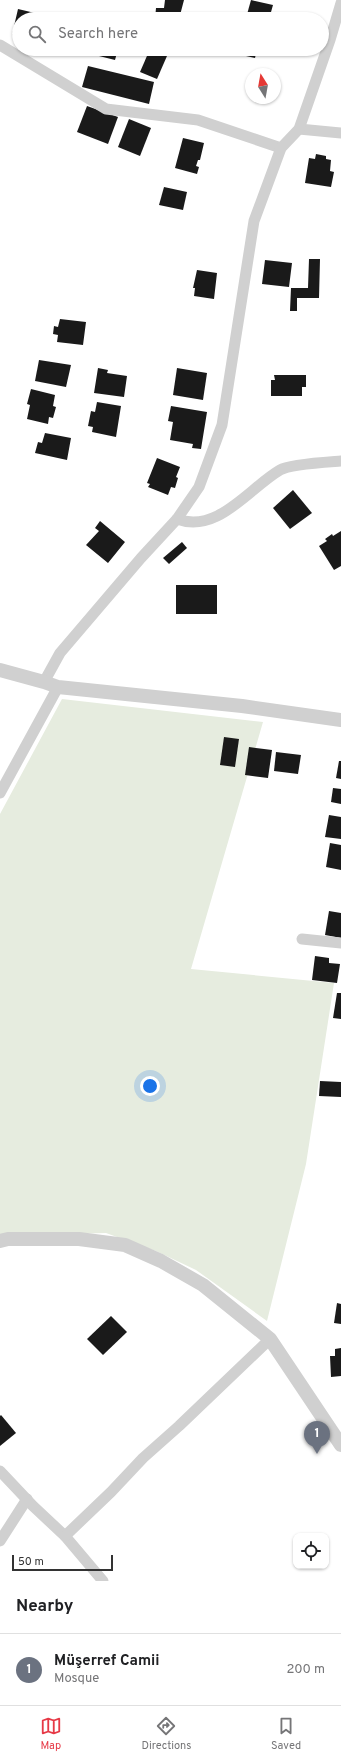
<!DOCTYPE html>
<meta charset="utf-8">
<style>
body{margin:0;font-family:Overpass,sans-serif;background:#f2f2f2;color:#202124}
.controls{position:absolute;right:12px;bottom:12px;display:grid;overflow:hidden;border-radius:8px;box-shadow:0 1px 3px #0004}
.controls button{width:36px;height:36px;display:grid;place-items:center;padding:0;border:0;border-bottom:1px solid #e0e0e0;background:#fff;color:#202124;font:20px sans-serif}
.compass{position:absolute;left:245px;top:68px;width:36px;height:36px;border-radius:50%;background:#fff;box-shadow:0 1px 3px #0004;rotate:349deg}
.scale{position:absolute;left:12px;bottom:10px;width:101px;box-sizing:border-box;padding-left:4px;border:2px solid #333;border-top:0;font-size:11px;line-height:14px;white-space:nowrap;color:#333;-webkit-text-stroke:3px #fff;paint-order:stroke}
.you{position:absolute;left:150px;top:1086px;width:14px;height:14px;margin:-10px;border:3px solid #fff;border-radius:50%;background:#1a73e8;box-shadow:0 0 0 6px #1a73e833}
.badge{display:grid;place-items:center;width:26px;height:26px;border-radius:50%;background:#e63946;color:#fff;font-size:13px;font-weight:700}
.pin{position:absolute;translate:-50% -33px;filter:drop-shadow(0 1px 2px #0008)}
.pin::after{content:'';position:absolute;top:21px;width:14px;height:12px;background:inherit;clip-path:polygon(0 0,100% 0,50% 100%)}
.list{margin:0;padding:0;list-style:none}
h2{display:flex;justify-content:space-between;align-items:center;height:52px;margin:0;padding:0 16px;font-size:17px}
h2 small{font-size:13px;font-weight:400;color:#757577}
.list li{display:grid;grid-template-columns:26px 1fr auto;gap:12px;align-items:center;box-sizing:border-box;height:72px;padding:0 16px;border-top:1px solid #e0e0e0}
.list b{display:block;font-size:15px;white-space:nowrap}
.list p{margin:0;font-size:13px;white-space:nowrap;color:#757577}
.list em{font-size:13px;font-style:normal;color:#757577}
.icon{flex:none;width:22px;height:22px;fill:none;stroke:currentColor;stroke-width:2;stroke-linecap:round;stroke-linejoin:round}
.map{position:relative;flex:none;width:341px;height:1581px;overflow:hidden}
.search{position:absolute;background:#fff;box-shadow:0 1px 3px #0004;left:12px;right:12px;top:12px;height:44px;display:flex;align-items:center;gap:10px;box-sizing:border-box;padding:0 14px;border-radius:22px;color:#757577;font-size:15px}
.sheet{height:124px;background:#fff}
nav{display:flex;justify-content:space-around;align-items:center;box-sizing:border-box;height:56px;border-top:1px solid #e0e0e0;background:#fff;font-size:11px;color:#757577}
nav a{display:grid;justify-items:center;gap:2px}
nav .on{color:#e63946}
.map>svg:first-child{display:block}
.green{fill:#e6ecdf}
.building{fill:#1a1a1a}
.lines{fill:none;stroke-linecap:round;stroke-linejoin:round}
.minor{stroke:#d0d0d0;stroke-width:11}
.tertiary{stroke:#d0d0d0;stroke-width:14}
</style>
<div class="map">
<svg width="341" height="1581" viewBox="0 0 341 1581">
<rect width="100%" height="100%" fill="#fff"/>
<path class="green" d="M 62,699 L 263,722 L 191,969 L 334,983 L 306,1164 L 267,1321 L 196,1270 L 156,1251 L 106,1233 L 22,1235 L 0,1238 L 0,814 Z"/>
<g class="building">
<path d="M 165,0 L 184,0 L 179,19 L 155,19 L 156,8 L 164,8 Z"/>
<path d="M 251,0 L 273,5 L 269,19 L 246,18 Z"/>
<path d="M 18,9 L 56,18 L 56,19 L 19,19 L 19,37 L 12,35 Z"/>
<path d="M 96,49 L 118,49 L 115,60 L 95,55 Z"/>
<path d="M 150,49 L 170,49 L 157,79 L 140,72 Z"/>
<path d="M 229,49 L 257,49 L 255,58 L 228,52 Z"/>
<path d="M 88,66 L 154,82 L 149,104 L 82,87 Z"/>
<path d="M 87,106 L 118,117 L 108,144 L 77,132 Z"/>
<path d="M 129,119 L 151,128 L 140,156 L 118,147 Z"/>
<path d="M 183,138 L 204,143 L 200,160 L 198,160 L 196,166 L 199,167 L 197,174 L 175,168 Z"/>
<path d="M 316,154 L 326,156 L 326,159 L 331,160 L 330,171 L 334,172 L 331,187 L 305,183 L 309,158 L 315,159 Z"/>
<path d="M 164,187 L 187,192 L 183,210 L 159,205 Z"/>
<path d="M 309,259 L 320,259 L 319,298 L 297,298 L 297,311 L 290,311 L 291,288 L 308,288 Z"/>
<path d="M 265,260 L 292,263 L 289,287 L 262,284 Z"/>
<path d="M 197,270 L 217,273 L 214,299 L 194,296 L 195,288 L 193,288 Z"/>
<path d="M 60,319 L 86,322 L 83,345 L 57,342 L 58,335 L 53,334 L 54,326 L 58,327 Z"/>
<path d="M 39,360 L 71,365 L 66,387 L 35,381 Z"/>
<path d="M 98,368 L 108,370 L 107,373 L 127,376 L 124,397 L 94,393 Z"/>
<path d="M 177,368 L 207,373 L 203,400 L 173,395 Z"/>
<path d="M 274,375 L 306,375 L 306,387 L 302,387 L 302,396 L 271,396 L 271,380 L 275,380 Z"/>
<path d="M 31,389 L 55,395 L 53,406 L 56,407 L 53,418 L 49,417 L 48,424 L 27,419 L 30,405 L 27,404 Z"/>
<path d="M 97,402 L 121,406 L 116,437 L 92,432 L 93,427 L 88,426 L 91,411 L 95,412 Z"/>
<path d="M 171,406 L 207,412 L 201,449 L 192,448 L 193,444 L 170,440 L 173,422 L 168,421 Z"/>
<path d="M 45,433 L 71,438 L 67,460 L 35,453 L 38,442 L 42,443 Z"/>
<path d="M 157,458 L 180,467 L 176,477 L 178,478 L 175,488 L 171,487 L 168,495 L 148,487 L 150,484 L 147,483 Z"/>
<path d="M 293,490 L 312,513 L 290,529 L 273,508 Z"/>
<path d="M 100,521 L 125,542 L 108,563 L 86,545 L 99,531 L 95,528 Z"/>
<path d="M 341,531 L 341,566 L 334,570 L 319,546 L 327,541 L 325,539 L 332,534 L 333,536 Z"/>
<path d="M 182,542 L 187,548 L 169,564 L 163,558 Z"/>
<rect x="176" y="585" width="41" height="29"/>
<path d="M 224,737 L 239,739 L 235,767 L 220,765 Z"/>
<path d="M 249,747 L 272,750 L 268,778 L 245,775 Z"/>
<path d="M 276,752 L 301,755 L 298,774 L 274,771 Z"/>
<path d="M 339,761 L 341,761 L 341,779 L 336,778 Z"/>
<path d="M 333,788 L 341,789 L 341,804 L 331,802 Z"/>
<path d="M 329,815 L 341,817 L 341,839 L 325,837 Z"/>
<path d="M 330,843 L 341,845 L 341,870 L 326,867 Z"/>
<path d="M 329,911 L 341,913 L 341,938 L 325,935 Z"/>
<path d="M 315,956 L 329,958 L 329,963 L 340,964 L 337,983 L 312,980 Z"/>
<path d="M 337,993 L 341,993 L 341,1019 L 333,1018 Z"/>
<path d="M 320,1081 L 341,1082 L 341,1097 L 319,1096 Z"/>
<path d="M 337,1303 L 341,1304 L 341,1324 L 334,1323 Z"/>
<path d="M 111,1316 L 127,1332 L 103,1355 L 87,1339 Z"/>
<path d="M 341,1348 L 341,1376 L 331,1377 L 330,1356 L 335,1356 L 335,1349 Z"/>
<path d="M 1,1415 L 16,1433 L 0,1446 L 0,1416 Z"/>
</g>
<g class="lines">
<g class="minor">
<path d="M 0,45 L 106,109 L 198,120 L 281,148"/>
<path d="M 299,129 L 341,133"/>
<path d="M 177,519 C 218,534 249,488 280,470 C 290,464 329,462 341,461"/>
<path d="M 44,682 L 60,653 L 141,558 L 177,519 L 199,487 L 222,425 L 254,221 L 281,148 L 299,129 L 330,40 L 341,3"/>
<path d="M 0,793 L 58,687"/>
<path d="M 302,939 L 341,943"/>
<path d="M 0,1471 L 33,1506 L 65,1536 L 103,1581"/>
<path d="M 65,1536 L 111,1492 L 143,1458 L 179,1426 L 270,1339"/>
<path d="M 0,1541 L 27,1499"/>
</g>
<g class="tertiary">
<path d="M 0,670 L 44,682 L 58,687 L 242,706 L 341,720"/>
<path d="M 0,1241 L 8,1239 L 79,1239 L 125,1245 L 161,1261 L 203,1285 L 270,1339 L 341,1445"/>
</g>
</g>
</svg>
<div class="controls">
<button><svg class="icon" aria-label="locate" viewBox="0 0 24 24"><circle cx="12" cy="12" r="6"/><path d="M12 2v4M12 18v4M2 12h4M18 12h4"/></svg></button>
</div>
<svg class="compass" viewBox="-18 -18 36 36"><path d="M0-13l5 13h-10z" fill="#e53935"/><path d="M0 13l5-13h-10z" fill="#757577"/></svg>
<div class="scale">50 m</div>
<div class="you"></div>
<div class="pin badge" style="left:317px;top:1454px;background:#6b7280">1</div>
<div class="search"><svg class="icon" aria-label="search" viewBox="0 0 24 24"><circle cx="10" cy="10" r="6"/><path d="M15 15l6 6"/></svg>Search here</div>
</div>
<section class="sheet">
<h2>Nearby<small></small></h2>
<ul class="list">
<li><span class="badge" style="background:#6b7280">1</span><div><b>Müşerref Camii</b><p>Mosque</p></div><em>200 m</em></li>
</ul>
</section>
<nav>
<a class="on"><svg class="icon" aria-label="map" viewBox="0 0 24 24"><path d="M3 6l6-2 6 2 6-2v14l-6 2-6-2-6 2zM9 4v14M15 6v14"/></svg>Map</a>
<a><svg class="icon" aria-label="directions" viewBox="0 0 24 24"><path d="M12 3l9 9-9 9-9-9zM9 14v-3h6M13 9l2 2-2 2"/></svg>Directions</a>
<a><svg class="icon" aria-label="saved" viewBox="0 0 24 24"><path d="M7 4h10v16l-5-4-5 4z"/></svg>Saved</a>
</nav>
